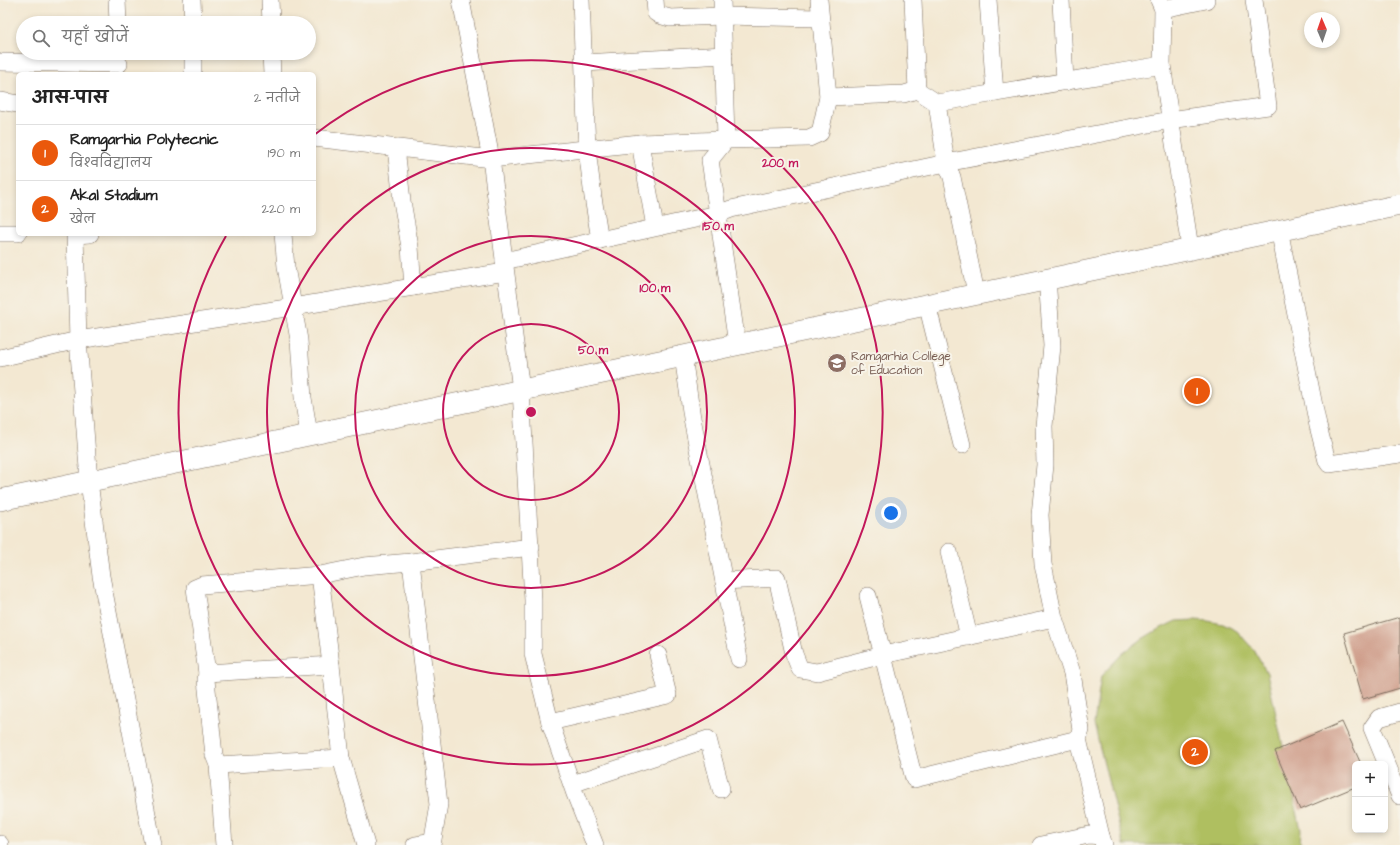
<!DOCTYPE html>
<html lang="hi">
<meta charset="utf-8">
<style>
body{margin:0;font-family:"Architects Daughter","Playpen Sans Deva",sans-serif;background:#f2f2f2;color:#222}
.controls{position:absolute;right:12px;bottom:12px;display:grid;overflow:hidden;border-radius:6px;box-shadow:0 2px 6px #0003}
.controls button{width:36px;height:36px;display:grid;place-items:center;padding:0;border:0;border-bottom:1px solid #e0e0e0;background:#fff;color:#222;font:20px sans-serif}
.compass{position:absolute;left:1304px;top:12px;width:36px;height:36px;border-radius:50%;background:#fff;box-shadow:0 2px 6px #0003;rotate:358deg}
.you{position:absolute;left:891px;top:513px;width:14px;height:14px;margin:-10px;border:3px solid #fff;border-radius:50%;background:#1a73e8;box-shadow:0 0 0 6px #1a73e833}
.badge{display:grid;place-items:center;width:26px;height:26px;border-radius:50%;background:#ea580c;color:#fff;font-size:13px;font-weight:700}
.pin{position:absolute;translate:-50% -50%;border:2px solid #fff;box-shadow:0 1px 4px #0006}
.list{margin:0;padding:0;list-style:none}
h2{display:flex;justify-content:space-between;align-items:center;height:52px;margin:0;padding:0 16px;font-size:17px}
h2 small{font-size:13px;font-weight:400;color:#767676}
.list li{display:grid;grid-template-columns:26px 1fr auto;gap:12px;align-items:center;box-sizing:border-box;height:56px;padding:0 16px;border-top:1px solid #e0e0e0}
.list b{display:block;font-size:15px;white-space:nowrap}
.list p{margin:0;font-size:13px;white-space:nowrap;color:#767676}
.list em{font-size:13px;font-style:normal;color:#767676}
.icon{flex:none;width:22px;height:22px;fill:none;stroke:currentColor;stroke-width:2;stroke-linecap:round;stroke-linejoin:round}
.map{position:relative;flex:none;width:1400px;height:845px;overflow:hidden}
.search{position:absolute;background:#fff;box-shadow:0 2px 6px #0003;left:16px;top:16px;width:300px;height:44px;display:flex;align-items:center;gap:10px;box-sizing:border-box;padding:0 14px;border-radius:22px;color:#767676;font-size:15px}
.panel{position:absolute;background:#fff;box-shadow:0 2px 6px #0003;left:16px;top:72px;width:300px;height:164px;border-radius:6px}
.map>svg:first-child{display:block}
.green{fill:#afbf61;stroke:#757440}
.building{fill:#cf9e8b}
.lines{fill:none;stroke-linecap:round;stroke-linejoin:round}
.minor-casing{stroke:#7b6c5d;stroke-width:18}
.major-casing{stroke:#7b6c5d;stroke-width:22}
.minor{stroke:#fff;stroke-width:17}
.major{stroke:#fff;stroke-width:21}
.ring{fill:none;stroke:#c2185b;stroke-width:2}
.labels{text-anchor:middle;stroke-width:4;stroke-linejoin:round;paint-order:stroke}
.education-label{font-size:12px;fill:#785e54;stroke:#f7f3e8;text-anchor:start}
.centre{fill:#c2185b;stroke:#f7f3e8;stroke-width:2}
.ring-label{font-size:12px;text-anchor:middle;font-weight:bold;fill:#c2185b;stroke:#f7f3e8;stroke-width:4;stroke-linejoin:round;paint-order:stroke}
</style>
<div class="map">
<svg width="1400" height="845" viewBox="0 0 1400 845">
<rect width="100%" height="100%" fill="#f7f3e8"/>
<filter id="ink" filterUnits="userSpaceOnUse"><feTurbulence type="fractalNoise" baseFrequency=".025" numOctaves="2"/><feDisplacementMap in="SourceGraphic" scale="8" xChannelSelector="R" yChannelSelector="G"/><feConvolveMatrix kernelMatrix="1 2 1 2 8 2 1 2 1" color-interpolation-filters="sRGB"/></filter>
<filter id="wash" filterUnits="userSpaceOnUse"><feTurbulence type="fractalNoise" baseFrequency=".012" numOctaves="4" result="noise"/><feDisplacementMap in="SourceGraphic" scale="16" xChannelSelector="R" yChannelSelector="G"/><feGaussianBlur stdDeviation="0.9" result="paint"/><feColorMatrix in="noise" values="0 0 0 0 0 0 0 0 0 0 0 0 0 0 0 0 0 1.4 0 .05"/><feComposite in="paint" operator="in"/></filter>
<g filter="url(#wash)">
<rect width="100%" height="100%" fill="#f3e8d2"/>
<path class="green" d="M 1195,620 L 1208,621 L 1223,624 L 1237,631 L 1253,649 L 1267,673 L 1301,830 L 1300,845 L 1124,845 L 1094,724 L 1101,676 L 1122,654 L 1142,639 L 1157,630 L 1176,621 Z"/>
<g id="blocks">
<g class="building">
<path d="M 1400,617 L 1400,688 L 1363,699 L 1344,633 Z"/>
<path d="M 1342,722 L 1361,764 L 1355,764 L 1355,787 L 1300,810 L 1275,751 Z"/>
</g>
</g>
</g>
<g filter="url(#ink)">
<use href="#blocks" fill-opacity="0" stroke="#7b6c5d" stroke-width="1"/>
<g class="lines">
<g class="minor-casing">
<g id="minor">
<path d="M 117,0 L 118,23"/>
<path d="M 192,0 L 193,23"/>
<path d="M 270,0 L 271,23"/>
<path d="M 581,0 L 587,149 L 593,197 L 600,240"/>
<path d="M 655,0 L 656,13 L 659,15 L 670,18 L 723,16 L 820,18"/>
<path d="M 913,0 L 917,90"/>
<path d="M 988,0 L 995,93"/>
<path d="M 1061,0 L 1065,82"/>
<path d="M 1159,0 L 1163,9 L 1162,65 L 1190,248"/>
<path d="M 1163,9 L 1206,0"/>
<path d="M 193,53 L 193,74"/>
<path d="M 271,53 L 272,74"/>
<path d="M 0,62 L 119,64"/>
<path d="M 584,63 L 724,55"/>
<path d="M 828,97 L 904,94 L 917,90 L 937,103 L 1162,65"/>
<path d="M 0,101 L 18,104"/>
<path d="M 937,103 L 946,163 L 952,177 L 976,293"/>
<path d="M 314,138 L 491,159 L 461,0"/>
<path d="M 640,143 L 655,227"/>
<path d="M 396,148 L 402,201 L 410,247 L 413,287 L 505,272"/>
<path d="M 1279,229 L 1318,426 L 1327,461 L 1329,464 L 1400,454"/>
<path d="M 0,233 L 18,233"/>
<path d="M 283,234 L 286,267 L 299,340 L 303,398 L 309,434"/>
<path d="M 504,261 L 718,214 L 731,209 L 946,163 L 1170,120 L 1268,106 L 1254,0"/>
<path d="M 1047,278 L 1052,346 L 1044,426 L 1045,465 L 1040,515 L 1043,564 L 1054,618 L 1072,673 L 1081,730 L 1078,739 L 1101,836 L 1104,845"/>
<path d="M 927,304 L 962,445"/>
<path d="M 737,344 L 710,160 L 726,140 L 809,138 L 820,133 L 828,97 L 819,0"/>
<path d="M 683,356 L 692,418 L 739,659"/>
<path d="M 0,358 L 78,340 L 75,235 L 90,234"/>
<path d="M 949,552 L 969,637"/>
<path d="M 411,562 L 439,804 L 432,845"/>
<path d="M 320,575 L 331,665 L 341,758 L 366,845"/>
<path d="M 724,581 L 777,578 L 794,654 L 800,669 L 817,672 L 883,655 L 1054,618"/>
<path d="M 868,596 L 914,779 L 1078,739"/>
<path d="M 207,673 L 331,665"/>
<path d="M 1400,712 L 1379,718 L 1372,728 L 1400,796"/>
<path d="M 550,722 L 668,695 L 658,655"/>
<path d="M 218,765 L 341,758"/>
<path d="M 572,784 L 708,739 L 721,789"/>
<path d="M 0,844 L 0,845"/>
<path d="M 153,845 L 101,576 L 89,481 L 78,340 L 293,307 L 413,287"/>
<path d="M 224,845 L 218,765 L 214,755 L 206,680 L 207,673 L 195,588 L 202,585 L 320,575 L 364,566 L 411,562 L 531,547"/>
<path d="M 415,845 L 432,842"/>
<path d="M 595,845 L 575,794 L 550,722 L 533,654 L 533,600 L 521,390 L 491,159 L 640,143 L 726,140 L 722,0"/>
<path d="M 1041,845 L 1089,835 L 1101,836"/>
</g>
</g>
<g class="major-casing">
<path id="major" d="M 0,500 L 1400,205"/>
</g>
<use href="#minor" class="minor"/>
<use href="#major" class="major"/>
</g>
</g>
<g class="ring">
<circle cx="531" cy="412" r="88"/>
<circle cx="531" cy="412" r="176"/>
<circle cx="531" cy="412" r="264"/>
<path d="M314 135A352 352 0 1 1 226 236"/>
</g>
<defs>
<g id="university-disc" transform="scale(1)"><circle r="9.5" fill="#8d6e63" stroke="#f7f3e8"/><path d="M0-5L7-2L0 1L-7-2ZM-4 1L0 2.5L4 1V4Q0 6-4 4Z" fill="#fff"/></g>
</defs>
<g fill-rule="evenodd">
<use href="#university-disc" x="837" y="363"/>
</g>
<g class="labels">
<g class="education-label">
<text x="851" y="360">Ramgarhia College<tspan x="851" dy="14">of Education</tspan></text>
</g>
</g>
<circle cx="531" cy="412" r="6" class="centre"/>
<g class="ring-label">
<text x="780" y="167">200 m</text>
<text x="718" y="230">150 m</text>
<text x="655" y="292">100 m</text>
<text x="593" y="354">50 m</text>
</g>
</svg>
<div class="controls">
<button>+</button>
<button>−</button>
</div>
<svg class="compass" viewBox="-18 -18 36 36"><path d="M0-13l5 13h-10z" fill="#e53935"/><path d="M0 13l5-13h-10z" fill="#767676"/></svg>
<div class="you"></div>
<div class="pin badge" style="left:1197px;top:391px">1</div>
<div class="pin badge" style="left:1195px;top:752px">2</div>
<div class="search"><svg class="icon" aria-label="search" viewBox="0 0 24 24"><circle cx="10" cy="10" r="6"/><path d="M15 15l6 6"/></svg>यहाँ खोजें</div>
<section class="panel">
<h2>आस-पास<small>2 नतीजे</small></h2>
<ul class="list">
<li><span class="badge">1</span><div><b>Ramgarhia Polytecnic</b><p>विश्वविद्यालय</p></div><em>190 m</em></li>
<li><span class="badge">2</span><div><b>Akal Stadium</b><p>खेल</p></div><em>220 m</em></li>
</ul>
</section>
</div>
